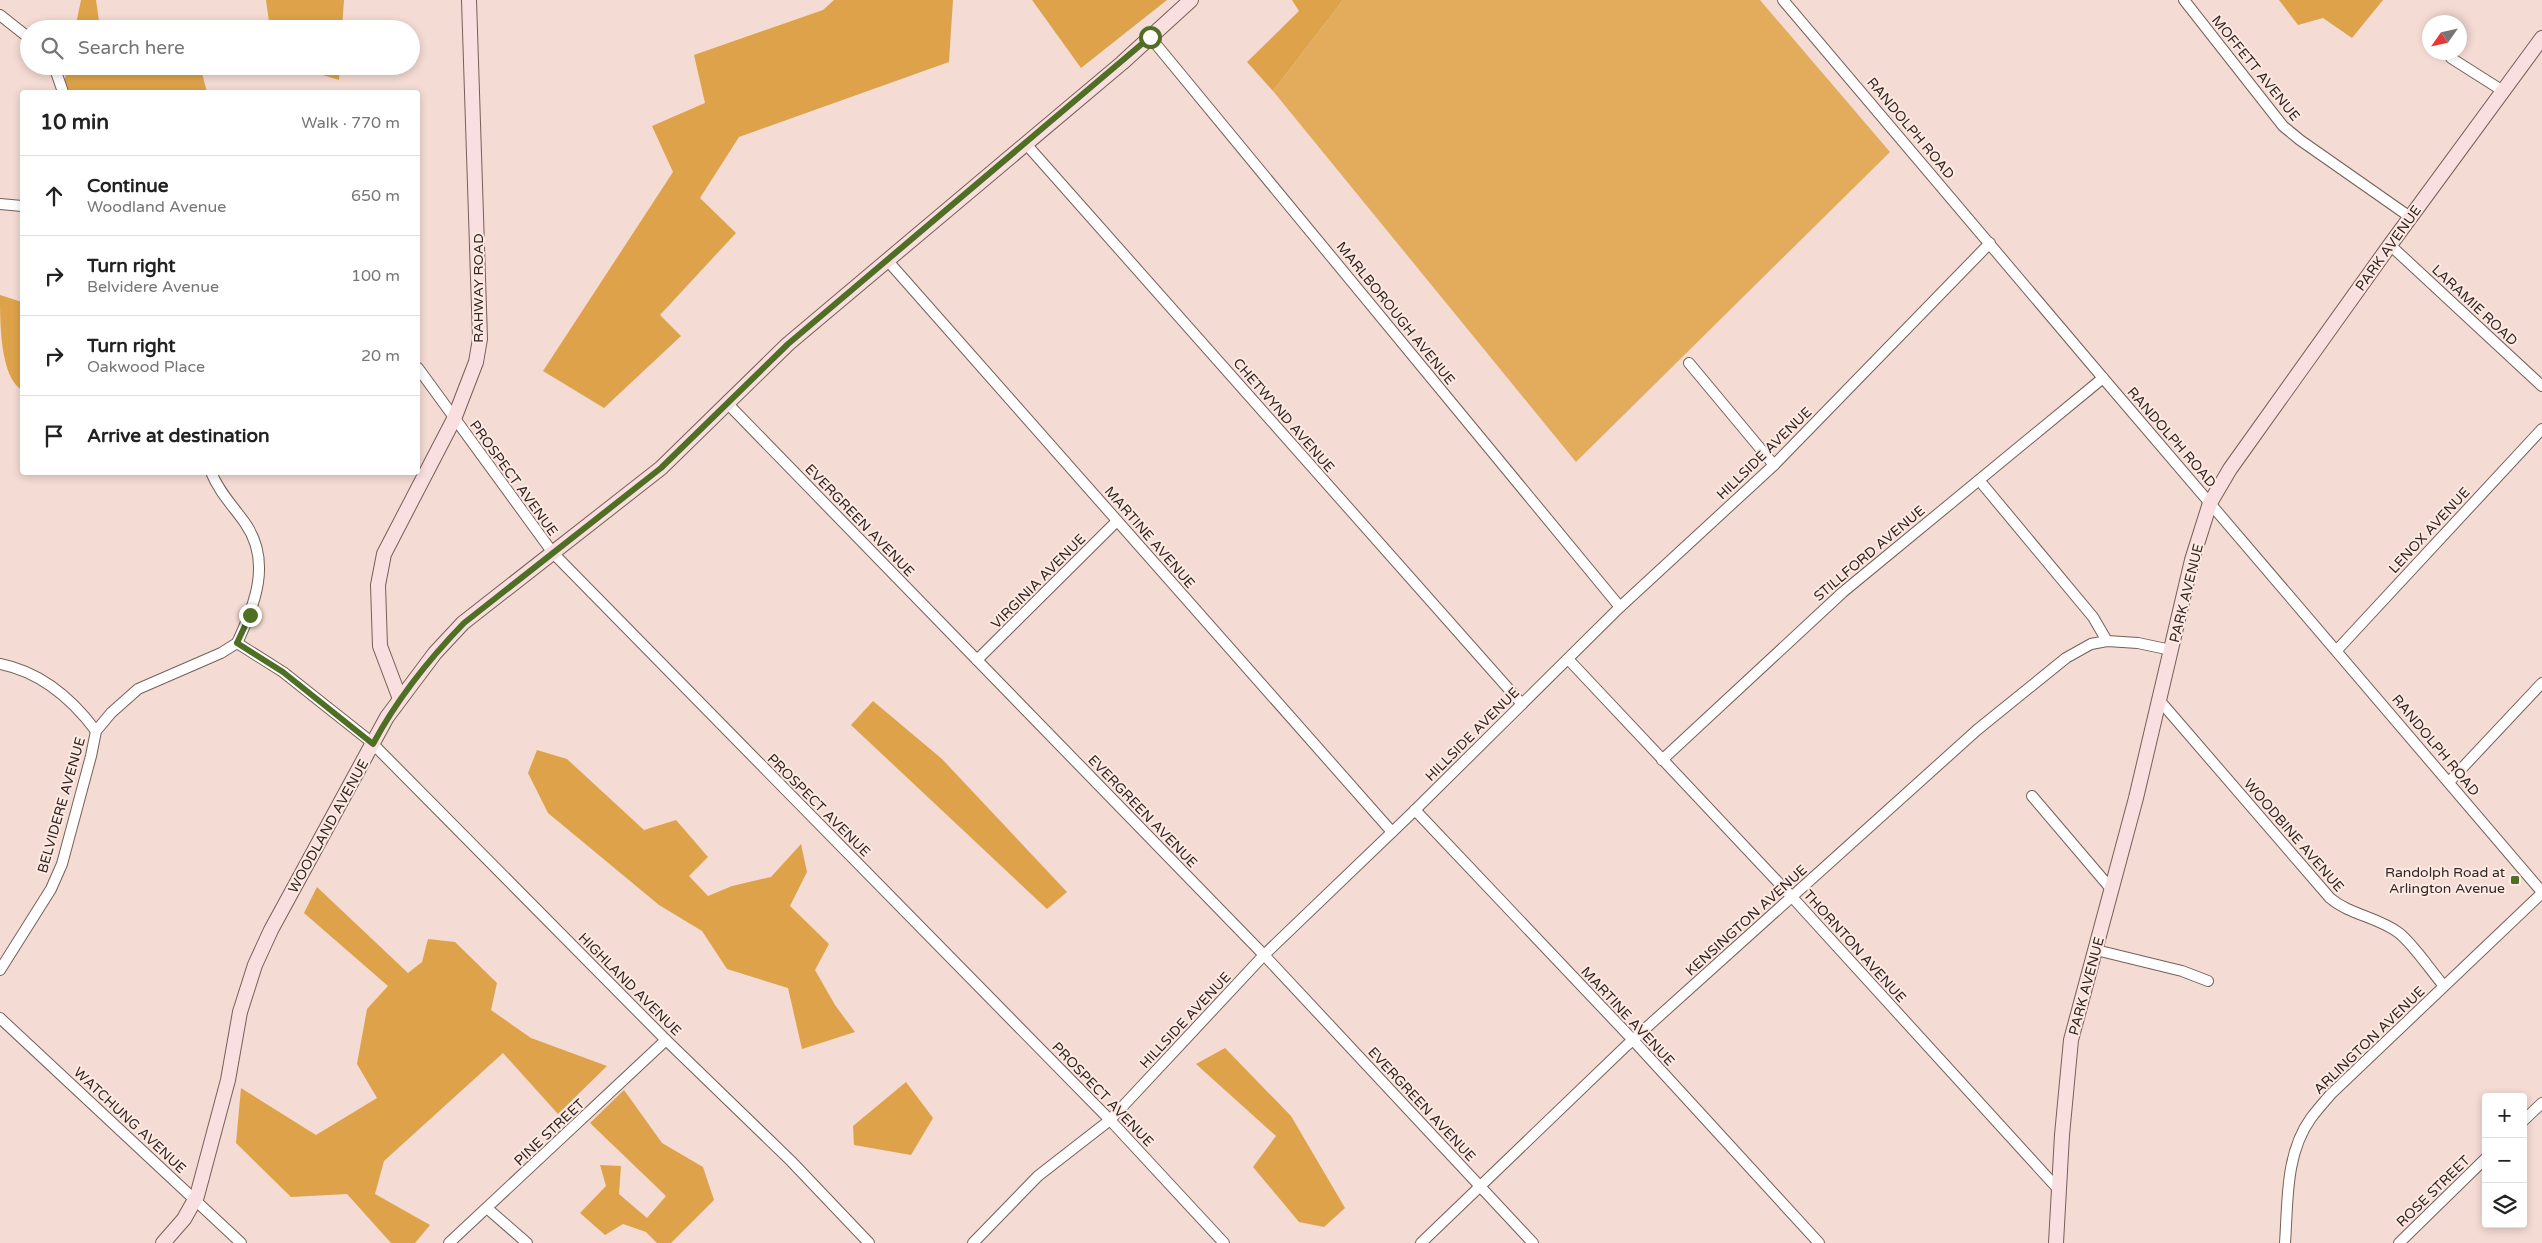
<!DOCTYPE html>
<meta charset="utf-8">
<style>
body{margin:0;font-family:"Varela Round",sans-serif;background:#f2f2f2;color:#222}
.controls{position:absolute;right:15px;bottom:15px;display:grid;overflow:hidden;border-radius:5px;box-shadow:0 2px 8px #0003}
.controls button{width:45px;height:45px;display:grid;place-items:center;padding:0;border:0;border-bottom:1px solid #e0e0e0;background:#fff;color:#222;font:25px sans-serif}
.compass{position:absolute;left:2422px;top:15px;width:45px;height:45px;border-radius:50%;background:#fff;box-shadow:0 2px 8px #0003;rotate:236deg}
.stop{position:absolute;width:15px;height:15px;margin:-11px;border:4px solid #4f6f25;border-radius:50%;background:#fff}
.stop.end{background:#4f6f25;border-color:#fff;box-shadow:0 1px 5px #0008}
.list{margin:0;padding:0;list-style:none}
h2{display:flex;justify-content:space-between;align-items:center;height:65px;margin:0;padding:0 20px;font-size:21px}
h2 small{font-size:16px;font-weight:400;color:#767676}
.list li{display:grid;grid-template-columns:32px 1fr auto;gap:15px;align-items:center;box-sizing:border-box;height:80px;padding:0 20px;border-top:1px solid #e0e0e0}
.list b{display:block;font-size:19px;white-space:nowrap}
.list p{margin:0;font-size:16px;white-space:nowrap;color:#767676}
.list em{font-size:16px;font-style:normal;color:#767676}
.icon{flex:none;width:28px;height:28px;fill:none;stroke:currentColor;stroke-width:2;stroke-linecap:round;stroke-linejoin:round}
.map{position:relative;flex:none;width:2542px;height:1243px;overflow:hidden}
.search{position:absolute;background:#fff;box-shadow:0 2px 8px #0003;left:20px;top:20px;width:400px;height:55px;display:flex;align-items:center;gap:12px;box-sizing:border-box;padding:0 18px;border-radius:28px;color:#767676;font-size:19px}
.panel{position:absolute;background:#fff;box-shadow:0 2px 8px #0003;left:20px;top:90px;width:400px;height:385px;border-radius:5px}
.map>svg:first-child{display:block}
.green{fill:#e2ac5c}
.forest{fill:#dea34a}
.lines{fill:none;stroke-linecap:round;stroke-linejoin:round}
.street-casing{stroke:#756059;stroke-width:12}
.secondary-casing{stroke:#756059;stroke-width:16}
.street{stroke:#fff;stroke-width:10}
.secondary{stroke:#f9dfdf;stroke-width:14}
.route{stroke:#4f6f25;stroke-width:6}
.poi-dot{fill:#4f6f25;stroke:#feeae3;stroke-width:2}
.labels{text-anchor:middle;stroke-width:4;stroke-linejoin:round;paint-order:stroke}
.street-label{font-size:14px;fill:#302724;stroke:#feeae3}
.poi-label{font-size:14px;fill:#302724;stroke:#feeae3;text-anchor:end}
</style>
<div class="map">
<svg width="2542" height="1243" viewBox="0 0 2542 1243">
<rect width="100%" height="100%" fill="#f4dbd3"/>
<path class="green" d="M 1343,0 L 1760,0 L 1890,152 L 1576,462 L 1273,91 Z"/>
<g class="forest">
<path d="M 81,0 L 96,0 L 99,21 L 117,29 L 75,29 Z"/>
<path d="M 266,0 L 344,0 L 342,29 L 270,29 Z"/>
<path d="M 834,0 L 953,0 L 949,62 L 739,137 L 700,198 L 736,233 L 660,315 L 681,336 L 604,408 L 543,371 L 673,172 L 652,126 L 705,103 L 694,55 L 823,10 Z"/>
<path d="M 1032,0 L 1167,0 L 1081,68 Z"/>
<path d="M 1292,0 L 1343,0 L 1273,91 L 1247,62 L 1299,11 Z"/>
<path d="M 2279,0 L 2383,0 L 2352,38 L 2323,18 L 2298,25 Z"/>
<path d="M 67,66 L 200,66 L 207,92 L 63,92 Z"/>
<path d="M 293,66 L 340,66 L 339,80 Z"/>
<path d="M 0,295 L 22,302 L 22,390 C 0,378 0,322 0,295 Z"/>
<path d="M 873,701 L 942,759 L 1067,892 L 1047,909 L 851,725 Z"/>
<path d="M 537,750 L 567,759 L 644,830 L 676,820 L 708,857 L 689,876 L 708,896 L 732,886 L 771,877 L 801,844 L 807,872 L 790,906 L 829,944 L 815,970 L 835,1005 L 855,1032 L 802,1049 L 788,988 L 727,969 L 702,931 L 659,905 L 548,813 L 528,773 Z"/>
<path d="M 317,887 L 408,973 L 422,962 L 428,939 L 455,942 L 497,983 L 491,1010 L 531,1038 L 607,1066 L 558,1114 L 503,1053 L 384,1161 L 375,1194 L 430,1225 L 415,1243 L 391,1243 L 347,1194 L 291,1197 L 236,1143 L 241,1088 L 316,1135 L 377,1098 L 357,1064 L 367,1009 L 388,986 L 304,913 Z"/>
<path d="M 1225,1048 L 1291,1116 L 1345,1208 L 1324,1227 L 1299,1222 L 1253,1167 L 1276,1136 L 1196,1064 Z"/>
<path d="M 906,1082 L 933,1118 L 911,1155 L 854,1145 L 853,1126 Z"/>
<path d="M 624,1090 L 662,1143 L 703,1167 L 714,1200 L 671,1243 L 657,1243 L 646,1232 L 623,1224 L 605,1235 L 580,1213 L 606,1186 L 600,1165 L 621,1166 L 619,1194 L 647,1218 L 666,1196 L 590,1123 Z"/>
</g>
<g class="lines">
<g class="street-casing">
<g id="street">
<path d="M 1783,0 L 2103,378 L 2542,892"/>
<path d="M 2184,0 L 2283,126 L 2300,140 L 2410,217"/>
<path d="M 0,15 L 29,38"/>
<path d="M 1150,37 L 1620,607"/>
<path d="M 2451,58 L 2503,91"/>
<path d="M 54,66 L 63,92"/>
<path d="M 1026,144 L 1522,704"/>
<path d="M 0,204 L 22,206"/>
<path d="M 2390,245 L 2542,386"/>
<path d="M 887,260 L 1392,832"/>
<path d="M 1689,363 L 1774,465"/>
<path d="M 418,368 L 553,553 L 1110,1120 L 1224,1243"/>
<path d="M 727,403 L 1264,955 L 1533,1243"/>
<path d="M 211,472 C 219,492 233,506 245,523 C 272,561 255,605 237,643"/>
<path d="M 1979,480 L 2093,617 L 2107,641"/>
<path d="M 237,643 L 283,672 L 370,741 L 666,1040 L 791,1161 L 869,1243"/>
<path d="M 2337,650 L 2542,429"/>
<path d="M 1568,659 L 1792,897 L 2058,1189"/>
<path d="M 977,660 L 1117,521"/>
<path d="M 0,664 C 41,672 72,699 96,731"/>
<path d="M 2160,701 L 2330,898 C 2350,915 2378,917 2399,933 C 2414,945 2431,971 2444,986"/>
<path d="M 1662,760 L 1843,592 L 2103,378"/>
<path d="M 2449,782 L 2542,683"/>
<path d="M 2032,796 L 2112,890"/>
<path d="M 1415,810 L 1633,1040 L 1819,1243"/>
<path d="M 2096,950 L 2182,971 L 2208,981"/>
<path d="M 0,970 L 51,889 L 62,864 L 91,756 L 96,731 L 111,713 L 138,689 L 221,653 L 237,643"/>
<path d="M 0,1018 L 241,1243"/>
<path d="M 2523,1121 L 2542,1103"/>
<path d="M 488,1209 L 527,1243"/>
<path d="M 449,1243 L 666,1040"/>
<path d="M 973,1243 L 1038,1176 L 1110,1120 L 1264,955 L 1412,813 L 1620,607 L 1774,465 L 1990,243"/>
<path d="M 1421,1243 L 1626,1046 L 1977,730 L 2066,658 L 2091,644 L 2107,641 L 2138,643 L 2171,650"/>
<path d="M 2285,1243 C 2288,1202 2285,1154 2311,1118 C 2317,1110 2324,1102 2331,1094 L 2542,893"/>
<path d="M 2399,1243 L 2486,1158"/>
</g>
</g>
<g class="secondary-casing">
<g id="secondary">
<path d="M 400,699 L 380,646 L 378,585 L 384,554 L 454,419 L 476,362 L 480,339 L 469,0"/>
<path d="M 163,1243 L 184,1219 L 197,1196 L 228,1080 L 240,1012 L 255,965 L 271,930 L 387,717 L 435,653 L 463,623 L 661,468 L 788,344 L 1122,63 L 1191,0"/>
<path d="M 2056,1243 L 2062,1135 L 2071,1040 L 2136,798 L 2192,560 L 2210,503 L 2230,469 L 2390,245 L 2542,38"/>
</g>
</g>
<use href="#street" class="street"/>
<use href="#secondary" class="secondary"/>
</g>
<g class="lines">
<path class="route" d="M 250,615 L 237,643 L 283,672 L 373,744 C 397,699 429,659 464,623 L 661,468 L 788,344 L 1150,37"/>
</g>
<rect class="poi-dot" x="2510" y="875" width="10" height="10" rx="2.5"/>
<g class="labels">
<g class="street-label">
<text transform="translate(2256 68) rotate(51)" y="5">MOFFETT AVENUE</text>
<text transform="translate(1911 128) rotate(50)" y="5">RANDOLPH ROAD</text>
<text transform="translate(2388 248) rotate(-54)" y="5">PARK AVENUE</text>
<text transform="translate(478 288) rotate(-90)" y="5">RAHWAY ROAD</text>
<text transform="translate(2475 305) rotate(43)" y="5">LARAMIE ROAD</text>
<text transform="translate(1396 313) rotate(51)" y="5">MARLBOROUGH AVENUE</text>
<text transform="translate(1284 415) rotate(49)" y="5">CHETWYND AVENUE</text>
<text transform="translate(2172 437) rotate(49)" y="5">RANDOLPH ROAD</text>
<text transform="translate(1764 453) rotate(-44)" y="5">HILLSIDE AVENUE</text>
<text transform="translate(514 478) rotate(54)" y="5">PROSPECT AVENUE</text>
<text transform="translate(860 520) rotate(46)" y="5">EVERGREEN AVENUE</text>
<text transform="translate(2429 530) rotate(-47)" y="5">LENOX AVENUE</text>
<text transform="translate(1150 537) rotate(49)" y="5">MARTINE AVENUE</text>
<text transform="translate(1869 553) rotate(-40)" y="5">STILLFORD AVENUE</text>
<text transform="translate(1038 581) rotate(-45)" y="5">VIRGINIA AVENUE</text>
<text transform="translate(2186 593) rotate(-76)" y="5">PARK AVENUE</text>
<text transform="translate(1472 734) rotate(-45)" y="5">HILLSIDE AVENUE</text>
<text transform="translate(2436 745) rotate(50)" y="5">RANDOLPH ROAD</text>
<text transform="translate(61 805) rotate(-74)" y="5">BELVIDERE AVENUE</text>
<text transform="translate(819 805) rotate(45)" y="5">PROSPECT AVENUE</text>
<text transform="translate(1143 811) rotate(46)" y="5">EVERGREEN AVENUE</text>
<text transform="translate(328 826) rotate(-61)" y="5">WOODLAND AVENUE</text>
<text transform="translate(2294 835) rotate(49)" y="5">WOODBINE AVENUE</text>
<text transform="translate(1746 920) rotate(-42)" y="5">KENSINGTON AVENUE</text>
<text transform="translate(1855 946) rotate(48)" y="5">THORNTON AVENUE</text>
<text transform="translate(630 984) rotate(45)" y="5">HIGHLAND AVENUE</text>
<text transform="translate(2086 986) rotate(-75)" y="5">PARK AVENUE</text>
<text transform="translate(1628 1016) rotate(47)" y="5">MARTINE AVENUE</text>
<text transform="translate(1185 1020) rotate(-47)" y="5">HILLSIDE AVENUE</text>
<text transform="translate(2369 1040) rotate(-44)" y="5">ARLINGTON AVENUE</text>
<text transform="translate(1103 1094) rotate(46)" y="5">PROSPECT AVENUE</text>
<text transform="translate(1422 1104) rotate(47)" y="5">EVERGREEN AVENUE</text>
<text transform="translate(130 1120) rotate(43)" y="5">WATCHUNG AVENUE</text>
<text transform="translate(549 1132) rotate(-43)" y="5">PINE STREET</text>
<text transform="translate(2433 1191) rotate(-44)" y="5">ROSE STREET</text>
</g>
<g class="poi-label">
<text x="2505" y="877">Randolph Road at<tspan x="2505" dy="16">Arlington Avenue</tspan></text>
</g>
</g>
</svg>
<div class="controls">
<button>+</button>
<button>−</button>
<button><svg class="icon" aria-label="layers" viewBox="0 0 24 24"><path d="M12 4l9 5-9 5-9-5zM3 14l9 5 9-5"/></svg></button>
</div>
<svg class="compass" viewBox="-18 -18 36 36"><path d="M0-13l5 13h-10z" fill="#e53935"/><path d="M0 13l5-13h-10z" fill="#767676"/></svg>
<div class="stop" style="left:1150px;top:37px"></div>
<div class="stop end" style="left:250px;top:615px"></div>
<div class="search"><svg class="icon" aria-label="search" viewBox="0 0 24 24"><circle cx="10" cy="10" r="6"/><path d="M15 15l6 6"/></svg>Search here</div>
<section class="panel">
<h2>10 min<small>Walk · 770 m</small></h2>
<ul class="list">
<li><svg class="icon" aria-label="ahead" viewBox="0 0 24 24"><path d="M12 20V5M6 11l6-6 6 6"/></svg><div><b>Continue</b><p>Woodland Avenue</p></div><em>650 m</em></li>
<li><svg class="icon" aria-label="right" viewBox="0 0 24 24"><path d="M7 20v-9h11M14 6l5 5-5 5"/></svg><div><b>Turn right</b><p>Belvidere Avenue</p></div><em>100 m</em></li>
<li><svg class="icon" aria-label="right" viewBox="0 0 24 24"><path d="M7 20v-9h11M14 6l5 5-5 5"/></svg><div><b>Turn right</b><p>Oakwood Place</p></div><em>20 m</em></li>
<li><svg class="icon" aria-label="arrive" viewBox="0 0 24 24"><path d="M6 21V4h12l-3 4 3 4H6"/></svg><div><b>Arrive at destination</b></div></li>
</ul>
</section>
</div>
